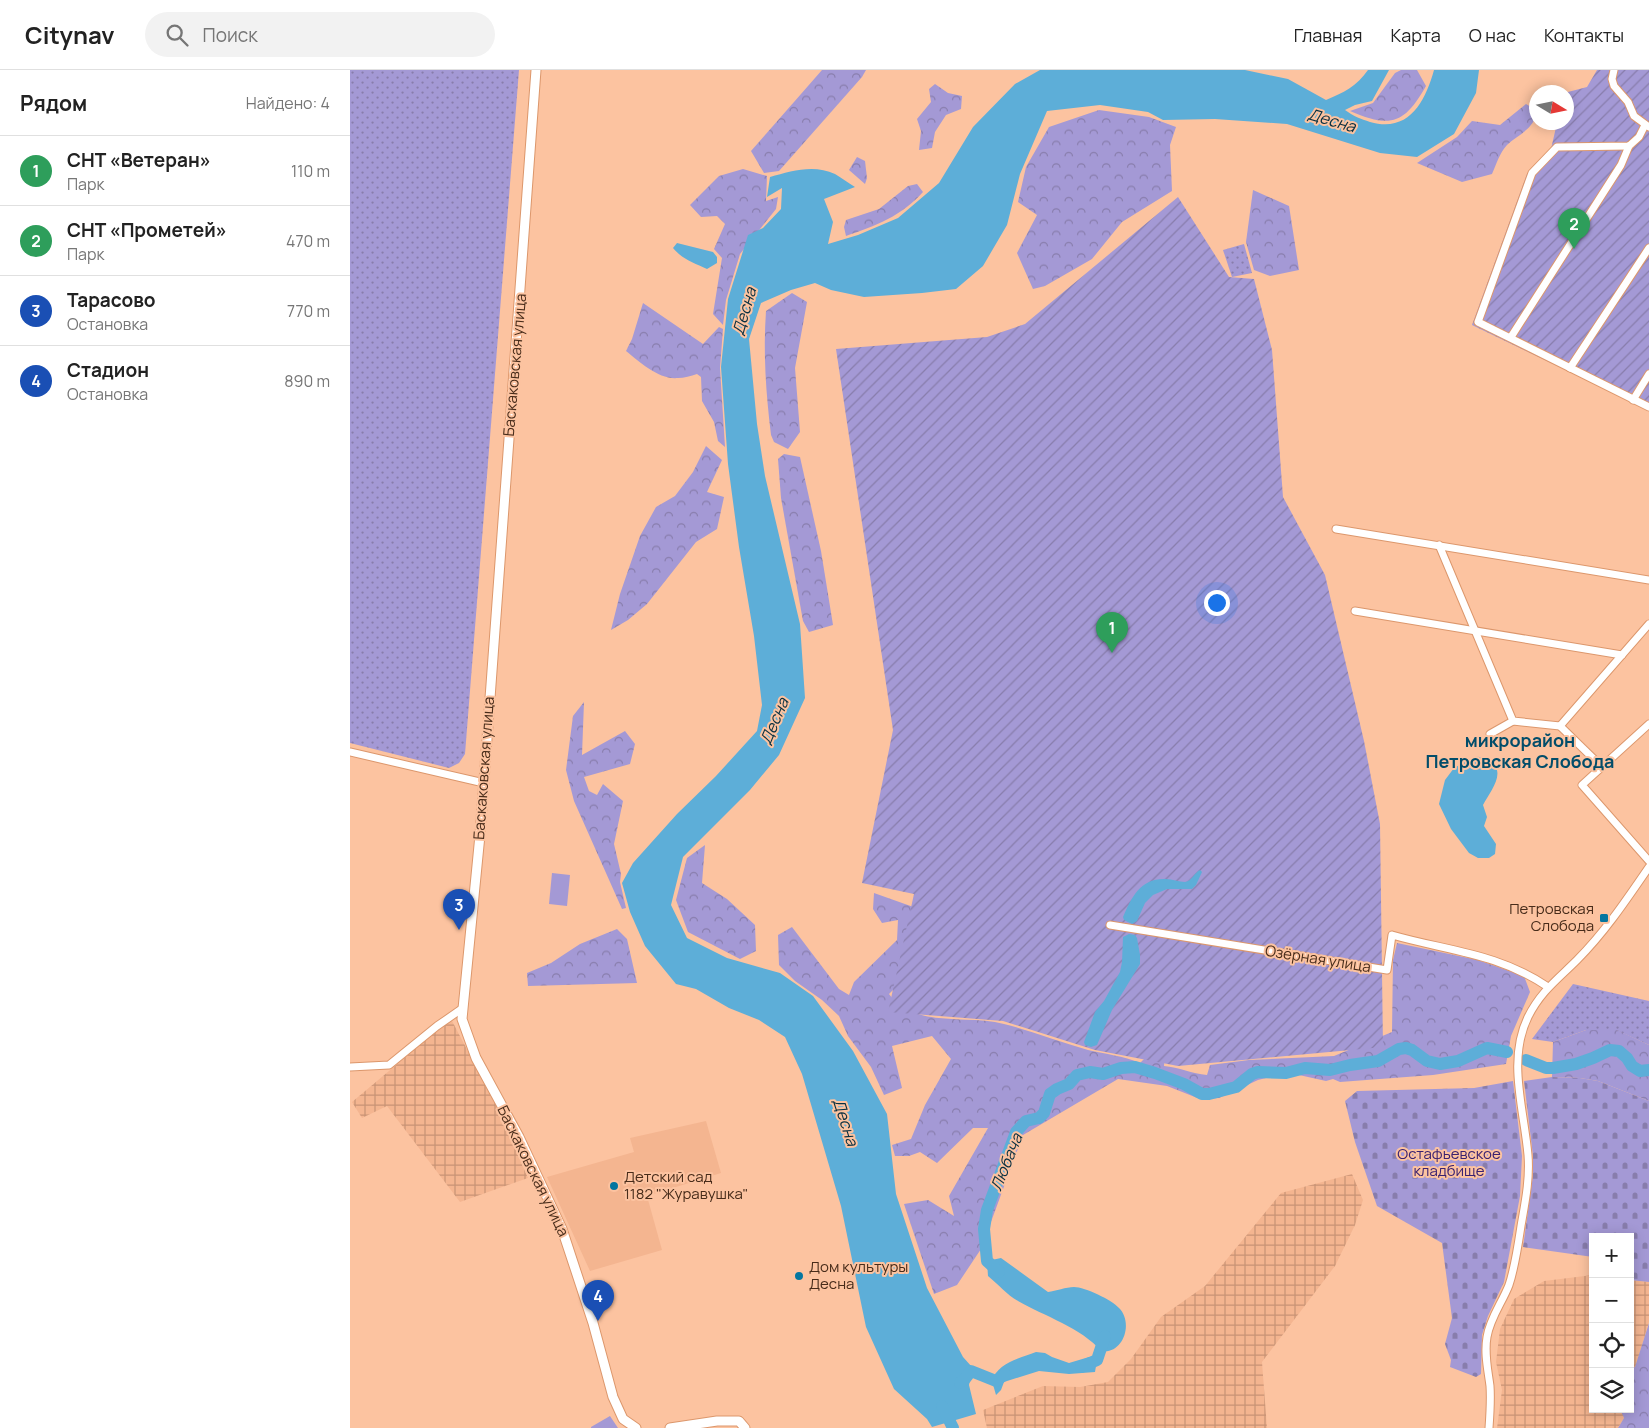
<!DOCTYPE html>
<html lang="ru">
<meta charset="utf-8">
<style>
body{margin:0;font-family:Manrope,sans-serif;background:#f2f2f2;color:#222}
.controls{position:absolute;right:15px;bottom:15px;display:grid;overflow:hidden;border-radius:0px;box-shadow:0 2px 12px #0003}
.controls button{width:45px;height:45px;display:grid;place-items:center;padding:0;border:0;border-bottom:1px solid #e0e0e0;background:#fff;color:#222;font:25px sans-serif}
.compass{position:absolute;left:1179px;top:15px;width:45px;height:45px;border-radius:50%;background:#fff;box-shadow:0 2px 12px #0003;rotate:100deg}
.you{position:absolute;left:866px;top:532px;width:18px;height:18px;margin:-12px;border:4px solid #fff;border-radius:50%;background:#1a73e8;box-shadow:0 0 0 8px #1a73e833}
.badge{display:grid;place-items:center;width:32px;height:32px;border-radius:50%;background:#0476a0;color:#fff;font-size:16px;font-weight:700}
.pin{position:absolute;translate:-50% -41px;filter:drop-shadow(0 1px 2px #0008)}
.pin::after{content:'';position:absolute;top:26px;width:18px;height:15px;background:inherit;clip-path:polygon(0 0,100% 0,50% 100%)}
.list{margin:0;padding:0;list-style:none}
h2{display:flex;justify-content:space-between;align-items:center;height:65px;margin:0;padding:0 20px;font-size:21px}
h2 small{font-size:16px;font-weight:400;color:#767676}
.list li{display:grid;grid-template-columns:32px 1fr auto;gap:15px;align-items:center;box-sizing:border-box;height:70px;padding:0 20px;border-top:1px solid #e0e0e0}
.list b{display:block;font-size:19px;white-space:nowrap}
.list p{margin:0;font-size:16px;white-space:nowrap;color:#767676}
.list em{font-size:16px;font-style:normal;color:#767676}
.icon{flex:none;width:28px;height:28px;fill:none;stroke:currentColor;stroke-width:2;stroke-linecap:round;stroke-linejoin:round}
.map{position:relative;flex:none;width:1299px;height:1358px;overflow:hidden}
header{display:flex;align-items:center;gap:30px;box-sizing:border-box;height:70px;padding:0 25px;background:#fff;border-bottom:1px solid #e0e0e0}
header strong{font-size:24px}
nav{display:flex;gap:28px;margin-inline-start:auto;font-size:18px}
.search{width:350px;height:45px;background:#f2f2f2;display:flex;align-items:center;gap:12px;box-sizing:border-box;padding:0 18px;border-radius:28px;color:#767676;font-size:19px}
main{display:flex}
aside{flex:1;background:#fff}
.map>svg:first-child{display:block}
.built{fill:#f4b590}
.industrial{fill:url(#industrial-grid)}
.grass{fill:url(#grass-dots)}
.forest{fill:url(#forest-crowns)}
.cemetery{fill:url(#cemetery-stones)}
.garden{fill:url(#garden-furrows)}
.pitch{fill:#a499d5}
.water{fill:#5daed8}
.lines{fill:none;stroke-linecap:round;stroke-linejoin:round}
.river{stroke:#5daed8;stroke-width:12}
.minor-casing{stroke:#dc976c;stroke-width:9}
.tertiary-casing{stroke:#dc976c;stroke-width:11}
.minor{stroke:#fff;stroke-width:7}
.tertiary{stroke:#fff;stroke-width:9}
.poi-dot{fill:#0476a0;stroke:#fcc3a0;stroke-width:2}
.labels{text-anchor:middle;stroke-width:4;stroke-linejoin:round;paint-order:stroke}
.street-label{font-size:15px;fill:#482c1a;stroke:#fcc3a0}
.poi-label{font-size:15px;fill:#482c1a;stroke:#fcc3a0;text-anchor:start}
.park-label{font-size:15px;fill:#3a2170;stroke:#fcc3a0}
.water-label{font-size:16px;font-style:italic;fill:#082f40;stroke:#fcc3a0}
.quarter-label{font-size:18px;font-weight:bold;fill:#024d6a;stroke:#fcc3a0}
</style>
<header>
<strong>Citynav</strong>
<div class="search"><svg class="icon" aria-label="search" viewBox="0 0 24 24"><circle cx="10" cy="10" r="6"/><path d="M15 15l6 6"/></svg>Поиск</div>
<nav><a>Главная</a><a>Карта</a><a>О нас</a><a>Контакты</a></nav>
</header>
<main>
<aside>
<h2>Рядом<small>Найдено: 4</small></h2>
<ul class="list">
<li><span class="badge" style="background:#2e9e5b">1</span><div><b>СНТ «Ветеран»</b><p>Парк</p></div><em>110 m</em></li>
<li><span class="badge" style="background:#2e9e5b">2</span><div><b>СНТ «Прометей»</b><p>Парк</p></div><em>470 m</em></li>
<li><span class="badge" style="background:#1a4fb4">3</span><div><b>Тарасово</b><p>Остановка</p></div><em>770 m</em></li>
<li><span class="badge" style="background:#1a4fb4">4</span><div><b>Стадион</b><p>Остановка</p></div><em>890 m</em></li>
</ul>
</aside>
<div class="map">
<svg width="1299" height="1358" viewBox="0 0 1299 1358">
<defs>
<pattern id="industrial-grid" width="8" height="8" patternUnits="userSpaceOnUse" patternTransform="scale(1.25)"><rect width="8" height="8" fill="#f4b590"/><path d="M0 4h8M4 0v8" fill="none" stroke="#c89375"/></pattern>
<pattern id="grass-dots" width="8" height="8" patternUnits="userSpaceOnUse" patternTransform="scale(1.25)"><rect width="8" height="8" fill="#a499d5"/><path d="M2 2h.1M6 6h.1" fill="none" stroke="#887dac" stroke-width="1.8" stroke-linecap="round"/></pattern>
<pattern id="forest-crowns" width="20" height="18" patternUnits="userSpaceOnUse" patternTransform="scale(1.25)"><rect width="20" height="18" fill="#a499d5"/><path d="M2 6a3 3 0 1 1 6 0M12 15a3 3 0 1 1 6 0" fill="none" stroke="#887dac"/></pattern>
<pattern id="cemetery-stones" width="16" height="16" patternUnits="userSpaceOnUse" patternTransform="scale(1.25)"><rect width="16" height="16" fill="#a499d5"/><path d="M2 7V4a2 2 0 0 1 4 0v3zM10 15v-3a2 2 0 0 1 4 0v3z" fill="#887dac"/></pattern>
<pattern id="garden-furrows" width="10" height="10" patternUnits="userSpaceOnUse" patternTransform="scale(1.25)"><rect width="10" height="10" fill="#a499d5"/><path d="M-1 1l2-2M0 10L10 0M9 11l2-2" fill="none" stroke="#887dac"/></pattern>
</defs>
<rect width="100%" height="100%" fill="#fcc3a0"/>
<path class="built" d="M 356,1051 L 371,1103 L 297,1126 L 312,1180 L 240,1201 L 197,1107 L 284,1082 L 280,1068 Z"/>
<g class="industrial">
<path d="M 101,949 L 144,1031 L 178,1108 L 110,1132 L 37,1036 L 12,1048 L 2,1032 Z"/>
<path d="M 1002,1104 L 1013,1130 L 1005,1155 L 985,1196 L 912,1292 L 917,1358 L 637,1358 L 633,1340 L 693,1316 L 730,1317 L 758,1312 L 781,1289 L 811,1247 L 855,1216 L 931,1123 Z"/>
<path d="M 1243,1205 L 1243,1339 L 1270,1339 L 1274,1348 L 1268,1358 L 1147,1358 L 1152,1320 L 1146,1292 L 1150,1259 L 1164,1229 L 1194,1211 Z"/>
<path d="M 1280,1210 L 1299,1212 L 1299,1252 L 1285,1298 L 1280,1299 Z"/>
</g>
<g class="grass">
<path d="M 0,0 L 169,0 L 115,684 L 109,693 L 99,698 L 0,673 Z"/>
<path d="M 894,174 L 902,203 L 882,207 L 873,180 Z"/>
<path d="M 1223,914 L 1299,931 L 1299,975 L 1266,960 L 1236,960 L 1203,972 L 1182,969 Z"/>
</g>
<g class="forest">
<path d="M 472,0 L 516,0 L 512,7 L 429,101 L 414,103 L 401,81 Z"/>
<path d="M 1051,0 L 1067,0 L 1076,16 C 1054,55 1040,58 1000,41 L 1023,33 L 1045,3 Z"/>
<path d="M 585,14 L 598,23 L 612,26 L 611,39 L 596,45 L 585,62 L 582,78 L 569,80 L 571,61 L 567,49 L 581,32 L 579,19 Z"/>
<path d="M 1176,34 L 1186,40 C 1187,58 1167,65 1157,75 C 1150,82 1146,95 1142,104 L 1112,112 L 1067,93 L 1107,67 L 1122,51 L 1150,55 Z"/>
<path d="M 749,40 L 799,47 L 826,57 L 820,75 L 822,121 L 772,152 L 742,189 L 695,216 L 683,219 L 667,183 L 687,145 L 668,132 L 676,97 L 699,57 Z"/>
<path d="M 507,87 L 515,91 L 517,108 L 515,114 L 499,100 Z"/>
<path d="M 393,99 L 417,106 L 416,131 L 428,127 L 426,139 L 390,184 L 376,230 L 373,255 L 363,244 L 372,188 L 364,179 L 375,154 L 367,146 L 351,147 L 340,135 L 369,106 Z"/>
<path d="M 567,114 L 573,122 C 552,146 525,156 496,166 L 494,157 L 496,150 L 529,139 L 558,116 Z"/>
<path d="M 903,120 L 939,136 L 949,200 L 920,206 L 904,200 L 896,172 Z"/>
<path d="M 442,223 L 457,232 L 445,298 L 450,362 L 438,379 L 424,372 L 421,365 C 416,323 413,283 416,241 Z"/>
<path d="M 293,233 L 353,274 L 369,257 L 373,259 L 370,298 L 375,377 L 368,371 L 364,352 L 352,331 L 351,307 L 347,304 C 341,306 334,308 328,308 C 309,310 290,292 276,281 L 282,269 Z"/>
<path d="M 356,376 L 372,390 L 357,422 L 374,427 L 367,459 L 346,472 L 297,534 L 278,550 L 261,560 L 270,524 L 290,466 L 306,437 L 325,426 L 343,402 Z"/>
<path d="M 434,384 L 450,387 L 471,481 L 483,555 L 459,562 L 453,551 L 431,428 L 428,389 Z"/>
<path d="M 234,632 L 232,685 L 275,661 L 285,674 L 280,694 L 234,707 L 239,721 L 247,725 L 253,714 L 273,731 L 264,774 L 271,804 L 270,812 L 276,838 L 272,839 L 224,731 L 216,700 L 223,646 Z"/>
<path d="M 355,775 L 352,813 L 377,829 L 405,855 L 406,881 L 390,889 L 338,862 L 326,830 L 337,788 Z"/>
<path d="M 524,823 L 569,839 L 559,904 L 539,924 C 565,959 617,944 654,954 C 682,961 710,972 738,980 C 756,984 773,986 790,993 L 805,978 L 815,981 L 814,996 C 829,997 842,1004 857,1005 L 860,995 L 899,990 L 984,986 L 1042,962 L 1043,890 L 1047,873 L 1128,890 L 1174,906 L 1180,922 L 1161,966 L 1156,994 L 1083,1005 L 990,1012 L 983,1009 L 976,1011 L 949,1005 L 928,1005 L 908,1010 L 869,1028 L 850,1029 L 817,1016 L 768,1009 L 673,1065 L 631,1179 L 607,1215 L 584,1224 L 554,1134 L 578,1130 L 604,1146 L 599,1126 L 638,1058 L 623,1058 L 587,1093 L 570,1082 L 559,1086 L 545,1086 L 542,1075 L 561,1069 L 575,1035 L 601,989 L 582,966 L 542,976 L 552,1018 L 534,1025 L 521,997 L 498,966 L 489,946 L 472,930 L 445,911 L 429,895 L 428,865 L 442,857 L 489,919 L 499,925 L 504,912 L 547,870 L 548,850 L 532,853 L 523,839 Z"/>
<path d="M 267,859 L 277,869 L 287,913 L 178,916 L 177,903 L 201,893 L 230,874 Z"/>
<path d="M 1236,960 L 1267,960 L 1299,975 L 1299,1031 L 1248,1011 L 1230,1008 L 1202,1007 L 1203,972 Z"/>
<path d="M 1299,1253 L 1299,1358 L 1268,1358 L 1274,1348 L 1270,1339 L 1280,1339 L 1280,1299 L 1285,1297 Z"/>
</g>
<g class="cemetery">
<path d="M 1202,1007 L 1230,1008 L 1248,1011 L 1299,1031 L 1299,1212 L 1280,1210 L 1280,1167 L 1243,1167 L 1243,1187 L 1173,1177 L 1183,1105 L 1183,1086 L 1174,1011 Z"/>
<path d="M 1163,1011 L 1172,1086 L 1170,1126 L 1154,1212 L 1138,1246 L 1132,1265 L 1131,1304 L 1126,1307 L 1100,1297 L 1101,1290 L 1095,1274 L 1102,1248 L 1092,1173 L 1027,1136 L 1005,1072 L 995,1031 L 1007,1021 L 1124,1018 Z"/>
</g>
<g class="garden">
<path d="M 1247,0 L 1299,0 L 1299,340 L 1122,255 L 1177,104 L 1201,79 L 1207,53 L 1216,52 L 1218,22 L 1237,17 Z"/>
<path d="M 828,127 L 879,207 L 904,209 L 922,280 L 933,427 L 975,505 L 1014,671 L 1030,754 L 1033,977 L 828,996 L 745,980 L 653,951 L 538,942 L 564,824 L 512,813 L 543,660 L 486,279 L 637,267 L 675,254 Z"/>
</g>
<g class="pitch">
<path d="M 202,803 L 220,805 L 217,836 L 199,834 Z"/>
<path d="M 260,1346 L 268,1358 L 241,1358 L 241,1357 Z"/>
</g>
<g class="water">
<path d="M 690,0 L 895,0 L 938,9 L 976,30 C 993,23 1007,16 1018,0 L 1039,0 L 1022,31 L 1005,35 L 995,40 C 1003,46 1011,49 1020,52 C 1059,63 1075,32 1084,0 L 1129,0 L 1126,23 L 1104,64 L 1067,87 L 1030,83 L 937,54 L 865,49 L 813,50 L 798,42 L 750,35 L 697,41 L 670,104 L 657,155 L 633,196 L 606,219 L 572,223 L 514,227 L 481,220 L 465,213 L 441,220 L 411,233 L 399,269 L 407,354 L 415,406 L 450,554 L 455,628 L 429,685 L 400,720 L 333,787 L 321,835 L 337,868 L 377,888 L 430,903 L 463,926 L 503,981 L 537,1044 L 546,1124 L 577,1218 L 613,1287 L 622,1297 L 619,1315 L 626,1344 L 582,1357 L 577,1349 L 544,1319 L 516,1257 L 491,1136 L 452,1004 L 435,967 L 409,950 L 379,938 L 346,919 L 326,914 L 295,876 L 280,842 L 272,813 L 283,793 L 327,744 L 366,706 L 407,661 L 412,635 L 404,566 L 389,477 L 378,394 L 371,297 L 378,229 L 398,165 L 413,158 L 431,139 L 432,118 L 417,127 L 420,107 C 441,101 464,94 485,104 C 492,108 498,113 505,117 L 474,129 L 483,152 L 478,174 L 508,165 L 548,148 L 589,113 L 623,57 L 665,14 Z"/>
<path d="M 327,173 L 363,182 L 367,187 L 367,193 L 357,199 C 344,193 332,189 323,178 Z"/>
<path d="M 1124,687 C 1130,686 1133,688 1139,691 C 1158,701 1140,722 1133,735 L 1137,747 L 1134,756 L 1146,774 L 1145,784 L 1139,788 L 1128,788 L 1119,783 L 1101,759 L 1089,734 L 1095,710 L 1104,698 Z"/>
<path d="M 850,800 L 852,802 L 846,815 L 842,819 L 817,819 L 803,825 L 795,833 L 787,851 L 782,854 L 774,850 L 773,847 C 782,827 790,808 816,809 C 822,809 829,812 835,812 C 842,811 844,803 850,800 Z"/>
<path d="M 779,864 L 785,865 L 787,868 L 790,885 L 790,894 L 762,940 L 747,975 L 741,977 L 735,975 L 734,972 L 745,942 L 754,931 L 770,902 L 772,892 L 773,867 Z"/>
<path d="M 651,1188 L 698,1222 C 706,1221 716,1217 724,1217 C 735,1217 762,1230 769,1238 C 784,1253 773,1285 751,1281 C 732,1258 694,1246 668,1231 C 657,1225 648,1214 638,1206 L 637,1191 Z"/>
<path d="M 686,1282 L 695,1283 L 702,1287 L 719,1293 L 739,1287 L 747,1290 L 745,1302 L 719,1304 L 689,1301 L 654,1312 L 651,1320 L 646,1325 L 642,1311 C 647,1293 670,1288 686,1282 Z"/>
</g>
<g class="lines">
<g class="river">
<path d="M 1176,990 L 1196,998 L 1203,998 L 1226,994 L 1243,988 L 1260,980 L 1269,981 L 1277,988 L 1282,996 L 1290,1001 L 1299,1000"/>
<path d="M 649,1202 L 637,1191 L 634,1159 L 637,1140 L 666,1062 L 676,1051 L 689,1048 L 694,1043 L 700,1024 L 707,1019 L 719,1014 L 727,1005 L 740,1002 L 753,1004 L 771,998 L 785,997 L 805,1003 L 834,1014 L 852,1024 L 859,1024 L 886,1017 L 902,1004 L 908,1002 L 936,1003 L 955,998 L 980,1000 L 1000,995 L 1028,991 L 1049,979 L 1056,978 L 1062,980 L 1077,991 L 1090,994 L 1108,991 L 1137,978 L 1157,982"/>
<path d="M 731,1297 L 747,1290 L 755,1266"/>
<path d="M 610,1313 L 614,1310 L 621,1301 L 646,1311 L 655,1304"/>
<path d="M 592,1336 L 603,1358"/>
</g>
<g class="minor-casing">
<g id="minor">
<path d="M 1264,0 L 1262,9 L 1264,16 L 1278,32 L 1284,46 L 1299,57"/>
<path d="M 1295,55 L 1289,67 L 1279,76 L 1207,77 L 1182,103 L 1128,252 L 1299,337"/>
<path d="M 1161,267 L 1271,95 L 1279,76"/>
<path d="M 1220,298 L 1299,178"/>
<path d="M 1283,330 L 1299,304"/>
<path d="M 986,459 L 1299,510"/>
<path d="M 1089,475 L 1163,651 L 1210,656 L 1299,554"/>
<path d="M 1005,541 L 1272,585"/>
<path d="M 1299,654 L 1232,715 L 1299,791"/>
<path d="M 1210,656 L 1252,697"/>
<path d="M 1140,664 L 1163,651"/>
<path d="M 0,682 L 134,713"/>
<path d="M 760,855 L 1037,900 L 1042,865 C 1098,881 1148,883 1198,917"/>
<path d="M 0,997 L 39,995 L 87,956 L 113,938"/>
<path d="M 1139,1358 C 1140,1344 1141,1330 1140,1316 C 1138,1300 1134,1284 1137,1267 C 1140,1248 1152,1233 1159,1215 C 1165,1197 1168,1176 1171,1156 C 1175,1133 1180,1109 1178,1085 C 1174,1039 1157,990 1178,947 C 1191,921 1208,909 1227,890 C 1255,862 1277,829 1299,797"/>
</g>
</g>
<g class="tertiary-casing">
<g id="tertiary">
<path d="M 186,0 L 130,765 L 112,949 L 126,988 L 169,1067 L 212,1159 L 243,1253 L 263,1327 L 273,1349 L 286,1358"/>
<path d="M 320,1358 L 367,1351 L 389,1351 L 395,1358"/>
</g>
</g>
<use href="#minor" class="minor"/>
<use href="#tertiary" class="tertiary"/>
</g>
<g class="poi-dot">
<rect x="1249" y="843" width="10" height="10" rx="2.5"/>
<circle cx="264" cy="1116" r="5"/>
<circle cx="449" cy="1206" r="5"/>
</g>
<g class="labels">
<g class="street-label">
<text transform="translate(165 295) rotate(-85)" y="5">Баскаковская улица</text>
<text transform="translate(134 698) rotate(-86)" y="5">Баскаковская улица</text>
<text transform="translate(968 889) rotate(9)" y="5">Озёрная улица</text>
<text transform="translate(183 1101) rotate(64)" y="5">Баскаковская улица</text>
</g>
<g class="poi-label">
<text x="1244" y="844" text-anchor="end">Петровская<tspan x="1244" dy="17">Слобода</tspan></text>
<text x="274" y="1112">Детский сад<tspan x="274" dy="17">1182 "Журавушка"</tspan></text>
<text x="459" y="1202">Дом культуры<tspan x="459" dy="17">Десна</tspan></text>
</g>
<g class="park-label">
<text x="1099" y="1089">Остафьевское<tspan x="1099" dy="17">кладбище</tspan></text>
</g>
<g class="water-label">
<text transform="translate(982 50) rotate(16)" y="6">Десна</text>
<text transform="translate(394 241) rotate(-74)" y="6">Десна</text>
<text transform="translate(424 651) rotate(-67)" y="6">Десна</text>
<text transform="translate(496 1052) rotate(72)" y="6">Десна</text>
<text transform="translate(656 1092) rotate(-68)" y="6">Любача</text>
</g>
<g class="quarter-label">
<text x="1170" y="677">микрорайон<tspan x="1170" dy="21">Петровская Слобода</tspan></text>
</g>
</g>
</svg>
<div class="controls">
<button>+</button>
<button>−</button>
<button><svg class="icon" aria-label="locate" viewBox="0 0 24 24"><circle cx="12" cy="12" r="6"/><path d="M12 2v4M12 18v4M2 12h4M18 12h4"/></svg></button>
<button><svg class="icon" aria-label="layers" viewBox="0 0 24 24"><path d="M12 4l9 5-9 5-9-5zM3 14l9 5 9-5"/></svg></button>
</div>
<svg class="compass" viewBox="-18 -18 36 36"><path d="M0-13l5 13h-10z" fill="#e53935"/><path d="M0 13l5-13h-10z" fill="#767676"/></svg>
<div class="you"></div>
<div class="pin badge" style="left:762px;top:583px;background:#2e9e5b">1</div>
<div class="pin badge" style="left:1224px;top:179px;background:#2e9e5b">2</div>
<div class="pin badge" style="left:109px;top:860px;background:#1a4fb4">3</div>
<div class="pin badge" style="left:248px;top:1251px;background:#1a4fb4">4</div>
</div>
</main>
